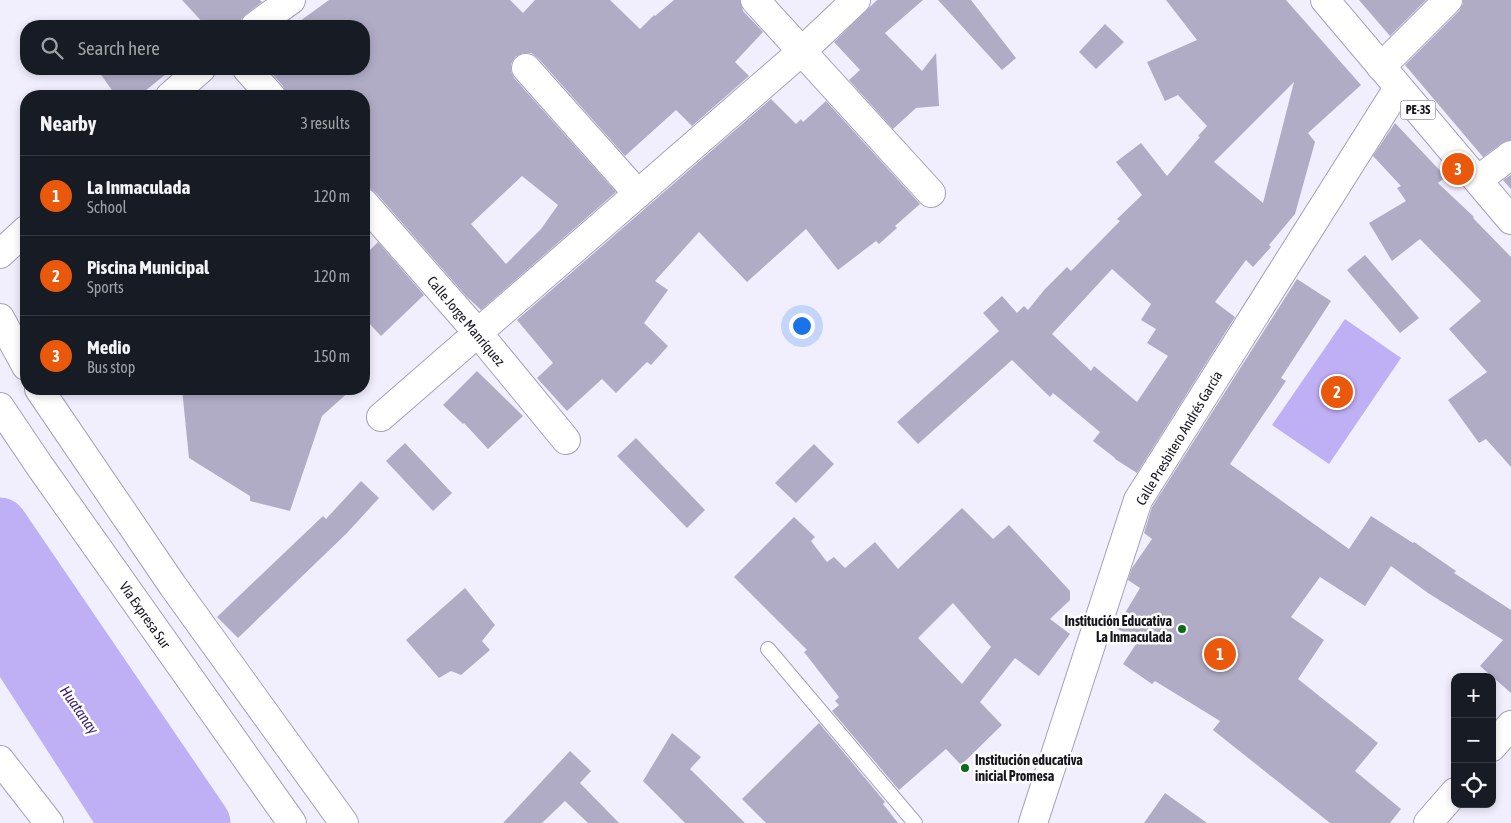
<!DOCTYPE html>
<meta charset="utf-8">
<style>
:root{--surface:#171b24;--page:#20242c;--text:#f1f3f6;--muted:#9ea1a6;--line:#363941;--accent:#ea580c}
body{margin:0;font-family:"Asap Condensed",sans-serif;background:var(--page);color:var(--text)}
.controls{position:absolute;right:15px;bottom:15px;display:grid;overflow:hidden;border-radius:10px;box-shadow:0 2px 8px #0003}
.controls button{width:45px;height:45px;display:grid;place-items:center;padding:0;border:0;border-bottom:1px solid var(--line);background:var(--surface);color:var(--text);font:25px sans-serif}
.you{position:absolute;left:801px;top:325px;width:18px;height:18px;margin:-12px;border:4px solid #fff;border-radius:50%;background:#1a73e8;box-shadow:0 0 0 8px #1a73e833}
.badge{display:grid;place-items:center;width:32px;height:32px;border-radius:50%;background:var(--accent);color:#fff;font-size:16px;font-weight:700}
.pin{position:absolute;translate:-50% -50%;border:2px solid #fff;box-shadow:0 1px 5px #0006}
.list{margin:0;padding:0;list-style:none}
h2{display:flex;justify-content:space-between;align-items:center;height:65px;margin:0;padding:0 20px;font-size:21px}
h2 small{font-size:16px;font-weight:400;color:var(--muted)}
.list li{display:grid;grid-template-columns:32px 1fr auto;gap:15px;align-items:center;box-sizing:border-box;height:80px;padding:0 20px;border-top:1px solid var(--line)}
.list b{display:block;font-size:19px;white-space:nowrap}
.list p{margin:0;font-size:16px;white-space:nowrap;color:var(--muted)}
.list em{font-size:16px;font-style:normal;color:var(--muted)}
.icon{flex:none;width:28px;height:28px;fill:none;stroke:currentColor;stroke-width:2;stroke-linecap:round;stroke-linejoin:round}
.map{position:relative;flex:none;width:1511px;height:823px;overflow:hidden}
.search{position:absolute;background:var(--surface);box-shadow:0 2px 8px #0003;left:20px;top:20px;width:350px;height:55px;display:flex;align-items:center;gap:12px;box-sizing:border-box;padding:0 18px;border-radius:20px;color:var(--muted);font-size:19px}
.panel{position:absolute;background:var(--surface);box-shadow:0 2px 8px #0003;left:20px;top:90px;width:350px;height:305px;border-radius:20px}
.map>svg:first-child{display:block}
.water{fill:#bfb0f5}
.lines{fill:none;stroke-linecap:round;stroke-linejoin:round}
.river{stroke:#bfb0f5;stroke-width:55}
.building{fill:#b1acc6;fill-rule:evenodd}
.lane-casing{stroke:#a5a0b9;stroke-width:16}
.street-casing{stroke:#a5a0b9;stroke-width:30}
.primary-casing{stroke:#a5a0b9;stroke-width:30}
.highway-casing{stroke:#a5a0b9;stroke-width:30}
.lane{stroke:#fff;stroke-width:14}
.street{stroke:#fff;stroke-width:28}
.primary{stroke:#fff;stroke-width:28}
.highway{stroke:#fff;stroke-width:28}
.poi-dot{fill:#0a6a16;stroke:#fff;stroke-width:2}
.labels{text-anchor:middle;stroke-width:5;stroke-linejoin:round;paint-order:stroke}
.shield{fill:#fff;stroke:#5d5b62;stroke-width:1}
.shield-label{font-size:12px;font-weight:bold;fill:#17151e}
.street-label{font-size:14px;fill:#17151e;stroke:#fff}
.poi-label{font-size:14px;font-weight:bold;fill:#17151e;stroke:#fff;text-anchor:end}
.water-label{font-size:15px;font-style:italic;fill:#3b216e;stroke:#fff}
</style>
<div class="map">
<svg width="1511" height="823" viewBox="0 0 1511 823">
<rect width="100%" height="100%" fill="#f1eefe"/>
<path class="water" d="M1345,319L1401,358L1329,464L1272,425Z
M0,525L203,823H94L0,677Z"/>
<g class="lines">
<path class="river" d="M0,525L203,823"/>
</g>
<path class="building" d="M182,0H260L262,2L246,14L241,19L240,26H206Z
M329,0H510L523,13L535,0H610L640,29L654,15L655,16L674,0H740L743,11L763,32L735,62L749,76L692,126L676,110L625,156L538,58L531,53H523L515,57L511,64V71L514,78L616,192L481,310L466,296L376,193L369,188H364V96H286L283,86L268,69H364V26H293ZM522,176L558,205L541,229L506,264L471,224Z
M877,0H923L885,33L922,71L936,53L939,106L916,108L893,129L849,80L860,70L834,42Z
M938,0H971L1016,58L1002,70Z
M1166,0H1286L1361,85L1308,133L1315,142L1295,214L1269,245L1271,247L1253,267L1246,260L1215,302L1235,317L1137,473L1115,459V458L1093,441L1100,432L1053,393L1050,397L1012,360L918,444L897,422L999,331L983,313L1002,296L1017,313L1024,306L1028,310L1045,289L1067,267L1071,271L1120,221L1117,219L1142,195L1116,162L1141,143L1167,176L1200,137L1198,136L1207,126L1178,95L1165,101L1147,62L1197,40ZM1294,82L1273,164L1263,203L1214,162ZM1112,269L1151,304L1141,320L1156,329L1147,343L1168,356L1137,402L1094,366L1091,371L1052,334Z
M1359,0H1426L1390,36Z
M1463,0H1511V140L1502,143L1483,157L1405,65L1459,11L1463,4Z
M1105,24L1124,42L1096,69L1079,52Z
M97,69H172L139,96H116Z
M771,99L796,124L801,119L803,122L826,101L920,204L895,226L897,228L879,244L876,241L838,270L806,229L747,282L699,232L655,281L668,290L644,323L668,346L651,365L647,362L616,393L602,379L567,411L537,378L553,363L517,320Z
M1395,123L1446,177L1438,183L1474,217L1473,218L1511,257V467L1486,439L1479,443L1448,400L1487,372L1449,329L1481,301L1420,239L1392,261L1369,223L1406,201L1397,188L1401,186L1373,156Z
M1511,175V189L1503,180Z
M378,242L424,295L381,336L364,318V256Z
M1365,255L1419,318L1400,333L1347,270Z
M1297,279L1331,301L1281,378L1286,381L1230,464L1349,549L1371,516L1413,543L1414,542L1456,571L1454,573L1511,610V693L1480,666L1503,640L1428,593L1391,566L1365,606L1320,577L1291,617L1324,640L1298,679L1378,743L1355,771L1401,809L1390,823H1330L1213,730L1220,721L1155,681L1152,684L1123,664L1138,641L1116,628L1140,588L1128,580L1132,568L1152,539L1144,533L1152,507Z
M477,371L523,416L488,449L464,423L463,424L443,405Z
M182,389H352L322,416L290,511L250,501V496L189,458Z
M636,438L705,510L687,528L617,456Z
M405,443L452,493L433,511L386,461Z
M814,444L834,464L796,503L775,483Z
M361,481L379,498L347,533L238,638L217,617L323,516L326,519Z
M962,508L993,539L1009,525L1070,591V600L1050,619L1070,634L1039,676L1015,658L980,702L1002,725L961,765L946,749L899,790L832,711L839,705L835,701L839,697L804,652L807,650L734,577L794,517L815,537L811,541L827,562L834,557L845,568L875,542L898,569ZM953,603L991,647L962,684L918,638Z
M465,588L495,625L482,641L490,650L461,675L451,671L439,678L406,640Z
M819,723L885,802L883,804L898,823H766L742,799Z
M672,733L701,757L690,769L745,823H685L643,781Z
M570,751L591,771L580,783L619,823H588L565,801L542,823H503Z
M1165,793L1207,823H1144Z"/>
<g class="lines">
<defs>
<path id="lane" d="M768,649L915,823"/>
<path id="street" d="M755,0L931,193
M255,26L291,0
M1381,67L1448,0
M526,68L638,194
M247,69L271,96
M170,96L201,69
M1478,180L1511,155
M364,203L478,333L566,440
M0,254L26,230
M381,417L801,52L856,0
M1492,747L1511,725
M0,760L49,823
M1033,823L1138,500L1398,88
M1428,823L1455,792"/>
<path id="primary" d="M0,318L26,366
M39,389L173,586L344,823
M0,407L39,465L292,823"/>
<path id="highway" d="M1325,0L1511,220"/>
</defs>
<use href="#lane" class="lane-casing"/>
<use href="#street" class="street-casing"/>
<use href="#primary" class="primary-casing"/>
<use href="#highway" class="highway-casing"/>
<use href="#lane" class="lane"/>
<use href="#street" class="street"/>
<use href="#primary" class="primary"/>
<use href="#highway" class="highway"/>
</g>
<g class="poi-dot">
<circle cx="1182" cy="629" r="5"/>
<circle cx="965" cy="768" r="5"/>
</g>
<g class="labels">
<rect class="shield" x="1400.5" y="100.5" width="35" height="19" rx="4"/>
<g class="shield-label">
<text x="1418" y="114">PE-3S</text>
</g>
<g class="street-label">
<text transform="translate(466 321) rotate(50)" y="5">Calle Jorge Manríquez</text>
<text transform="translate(1179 438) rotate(-59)" y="5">Calle Presbitero Andrés García</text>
<text transform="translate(145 615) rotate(55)" y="5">Vía Expresa Sur</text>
</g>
<g class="poi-label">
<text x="1172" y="626">Institución Educativa<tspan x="1172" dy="16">La Inmaculada</tspan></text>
<text x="975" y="765" text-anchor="start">Institución educativa<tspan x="975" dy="16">inicial Promesa</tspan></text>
</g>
<g class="water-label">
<text transform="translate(79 710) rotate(55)" y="5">Huatanay</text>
</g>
</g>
</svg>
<div class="controls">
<button>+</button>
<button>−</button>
<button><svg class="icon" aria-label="locate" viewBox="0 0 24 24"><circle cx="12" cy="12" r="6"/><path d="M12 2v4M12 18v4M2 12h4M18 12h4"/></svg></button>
</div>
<div class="you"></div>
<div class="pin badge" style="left:1220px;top:654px">1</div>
<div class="pin badge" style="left:1337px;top:392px">2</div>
<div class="pin badge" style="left:1458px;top:169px">3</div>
<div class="search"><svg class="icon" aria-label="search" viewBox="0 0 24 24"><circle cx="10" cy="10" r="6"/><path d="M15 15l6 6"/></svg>Search here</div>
<section class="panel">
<h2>Nearby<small>3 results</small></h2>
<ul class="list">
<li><span class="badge">1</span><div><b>La Inmaculada</b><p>School</p></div><em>120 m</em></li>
<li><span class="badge">2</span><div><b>Piscina Municipal</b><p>Sports</p></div><em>120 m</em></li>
<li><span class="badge">3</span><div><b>Medio</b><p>Bus stop</p></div><em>150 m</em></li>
</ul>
</section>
</div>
